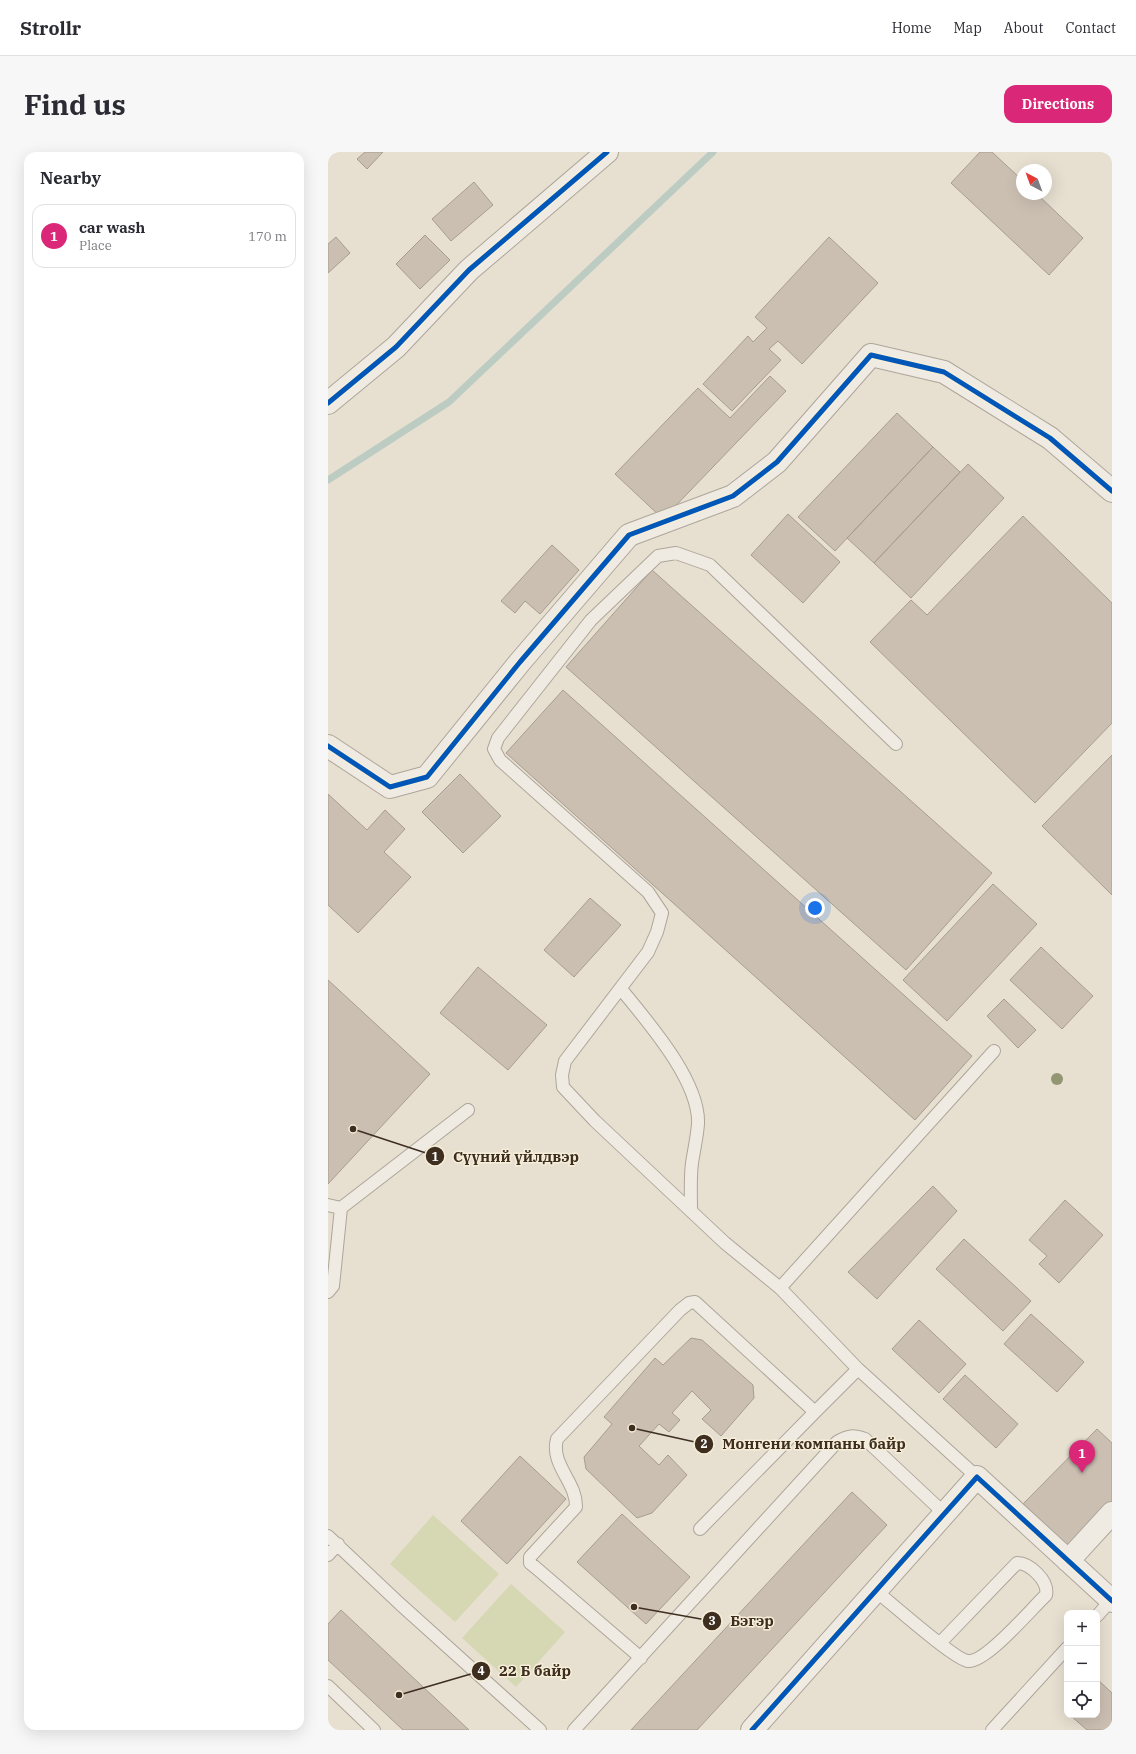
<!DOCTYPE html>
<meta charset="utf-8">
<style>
:root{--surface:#fff;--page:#f7f7f7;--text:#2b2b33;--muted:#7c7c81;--line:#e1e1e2;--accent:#db2777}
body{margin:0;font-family:"IBM Plex Serif",serif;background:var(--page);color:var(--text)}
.controls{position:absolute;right:12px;bottom:12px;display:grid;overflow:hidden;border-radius:8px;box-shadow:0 4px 16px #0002}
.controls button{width:36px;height:36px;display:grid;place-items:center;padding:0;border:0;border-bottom:1px solid var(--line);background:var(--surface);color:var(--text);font:20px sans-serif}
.compass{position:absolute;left:688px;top:12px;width:36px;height:36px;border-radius:50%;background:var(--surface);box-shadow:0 4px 16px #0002;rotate:319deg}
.you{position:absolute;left:487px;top:756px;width:14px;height:14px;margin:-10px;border:3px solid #fff;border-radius:50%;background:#1a73e8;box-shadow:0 0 0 6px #1a73e833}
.badge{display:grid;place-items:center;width:26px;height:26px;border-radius:50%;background:var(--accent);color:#fff;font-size:13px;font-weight:700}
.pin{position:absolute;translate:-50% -33px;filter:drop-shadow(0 1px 2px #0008)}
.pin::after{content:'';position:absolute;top:21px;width:14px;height:12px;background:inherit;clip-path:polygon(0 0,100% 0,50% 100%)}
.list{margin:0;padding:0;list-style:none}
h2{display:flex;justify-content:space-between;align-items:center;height:52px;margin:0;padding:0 16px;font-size:17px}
h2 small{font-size:13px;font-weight:400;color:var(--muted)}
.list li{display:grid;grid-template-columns:26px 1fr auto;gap:12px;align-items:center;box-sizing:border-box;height:64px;margin:0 8px 8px;padding:0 8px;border:1px solid var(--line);border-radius:12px}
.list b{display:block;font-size:15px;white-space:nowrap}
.list p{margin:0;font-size:13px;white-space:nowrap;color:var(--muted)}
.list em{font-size:13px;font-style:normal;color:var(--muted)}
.icon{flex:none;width:22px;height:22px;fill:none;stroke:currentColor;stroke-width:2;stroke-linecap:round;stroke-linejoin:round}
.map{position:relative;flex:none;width:784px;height:1578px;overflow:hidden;border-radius:12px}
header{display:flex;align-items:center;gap:24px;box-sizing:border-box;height:56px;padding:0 20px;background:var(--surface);border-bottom:1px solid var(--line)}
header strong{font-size:19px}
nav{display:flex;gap:22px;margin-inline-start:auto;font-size:14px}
.intro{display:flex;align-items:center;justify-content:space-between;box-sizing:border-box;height:96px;padding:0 24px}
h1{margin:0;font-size:28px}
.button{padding:10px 18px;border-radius:12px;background:var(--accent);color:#fff;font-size:14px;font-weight:700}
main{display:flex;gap:24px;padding:0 24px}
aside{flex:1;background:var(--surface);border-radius:12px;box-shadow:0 4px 16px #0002}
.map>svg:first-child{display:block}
.green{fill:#d6d7b3}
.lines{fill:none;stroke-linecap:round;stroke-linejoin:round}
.stream{stroke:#bcccc2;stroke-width:7}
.building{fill:#cbbfb2;stroke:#a89c90}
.lane-casing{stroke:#ada599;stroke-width:14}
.street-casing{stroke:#ada599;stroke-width:24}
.lane{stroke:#efebe3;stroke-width:12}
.street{stroke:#efebe3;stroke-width:22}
.cycleway-casing{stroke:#f7eed8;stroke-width:8}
.cycleway{stroke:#0057b8;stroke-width:5}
.tree{fill:#929673}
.leader{fill:none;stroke:#3d2e20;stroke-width:1.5}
.callout-dot{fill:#3d2e20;stroke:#f7eed8;stroke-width:1.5}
.mark-label{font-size:12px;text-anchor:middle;font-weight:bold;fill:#fff}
.callout-label{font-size:15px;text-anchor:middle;font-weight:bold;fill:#3d2e20;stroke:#f7eed8;stroke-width:3;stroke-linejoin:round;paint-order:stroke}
</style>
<header>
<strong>Strollr</strong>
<nav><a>Home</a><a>Map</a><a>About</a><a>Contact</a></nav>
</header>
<div class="intro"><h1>Find us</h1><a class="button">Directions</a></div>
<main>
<aside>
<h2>Nearby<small></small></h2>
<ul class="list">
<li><span class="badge">1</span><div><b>car wash</b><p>Place</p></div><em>170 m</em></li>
</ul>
</aside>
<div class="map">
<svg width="784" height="1578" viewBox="0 0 784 1578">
<rect width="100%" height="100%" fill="#e7e0d1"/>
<path class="green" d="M105,1363L171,1422L127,1470L62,1412Z
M183,1432L237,1480L188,1535L134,1486Z"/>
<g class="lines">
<path class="stream" d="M0,328L121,250L385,0"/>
</g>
<path class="building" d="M37,0H55L39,17L29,7Z
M652,0H664L694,28V42H709L755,86L721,123L623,31Z
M146,30L165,53L123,89L104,67Z
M97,83L122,108L92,137L68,112Z
M8,85L22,101L0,121V92Z
M501,85L550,131L474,212L450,189L441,197L453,208L404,259L375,232L420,184L425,190L439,176L427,165Z
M442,224L458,239L335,367L287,322L370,236L402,266Z
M569,261L605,295L507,399L470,365Z
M605,295L632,320L546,411L519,386Z
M640,312L676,346L583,446L546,411Z
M460,362L512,410L475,451L423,403Z
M695,364L784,451V571L707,651L542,490L583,448L599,463Z
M224,393L251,418L212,462L197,449L187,461L173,449Z
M324,418L664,721L578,818L238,515Z
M235,538L644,904L587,968L178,601Z
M784,603V743L714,674Z
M132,622L173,664L135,701L94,660Z
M0,642L39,678L57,658L77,677L56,700L83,725L30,781L0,753Z
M665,732L709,772L619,869L575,828Z
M262,746L293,773L246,825L216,798Z
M713,795L765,844L734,877L682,828Z
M150,815L219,873L180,918L112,861Z
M0,828L102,922L0,1032Z
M676,847L708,878L690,896L659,864Z
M605,1034L629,1059L549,1147L520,1120Z
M737,1048L775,1083L731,1131L711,1112L719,1104L701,1088Z
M636,1087L703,1149L675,1179L608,1117Z
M703,1162L756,1210L729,1240L676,1192Z
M591,1168L638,1212L611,1241L564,1197Z
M363,1186L374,1188L425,1233L426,1246L393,1284L374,1267L383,1258L364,1239L344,1261L352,1268L341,1280L331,1272L311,1294L331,1313L340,1303L359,1323L324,1361L309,1366L258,1317L256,1305L284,1272L276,1265L327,1206L335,1213Z
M637,1223L690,1272L668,1296L615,1247Z
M769,1277L784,1291V1352L742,1397L694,1353Z
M192,1304L238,1347L179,1412L133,1369Z
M524,1340L559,1373L369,1578H303Z
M294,1362L362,1425L318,1472L249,1410Z
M13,1458L141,1578H75L0,1508V1472Z
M769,1527L784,1541V1578H759L742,1563H769Z"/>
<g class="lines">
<defs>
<path id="lane" d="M568,592L382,413L348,401L330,404L263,468L170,586L166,597L172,608L320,740L334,761L329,780L320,800L237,909L234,923L235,935L267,969L397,1091L452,1136L530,1217L649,1325
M293,837C319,869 372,929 370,972C369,985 366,998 364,1011C362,1027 363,1043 363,1059
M0,1053L13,1056L140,958
M452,1136L666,899
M0,1140L5,1134L13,1056
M487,1260L530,1217
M0,1384L72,1452L212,1578
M0,1403L10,1392
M548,1439C562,1450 627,1508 640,1509C658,1511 704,1456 718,1443C721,1429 702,1411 689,1411L612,1491
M769,1464L783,1448
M313,1506L207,1415L202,1411V1405L248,1355C249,1330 222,1313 229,1287L352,1158L361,1151L367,1150L487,1260L372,1377
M0,1534L46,1578
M246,1578L509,1290C520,1283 526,1283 537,1287L617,1362
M664,1578L739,1496"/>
<path id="street" d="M0,251L68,195L141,118L279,0
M0,594L62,635L99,625L192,510L301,383L405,344L449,310L543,203L616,220L722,286L784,339
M740,1409L784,1361
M424,1578L649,1325L784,1449"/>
</defs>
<use href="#lane" class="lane-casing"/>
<use href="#street" class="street-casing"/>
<use href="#lane" class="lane"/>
<use href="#street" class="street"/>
<defs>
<path id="cycleway" d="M0,251L68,195L141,118L279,0
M0,594L62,635L99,625L192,510L301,383L405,344L449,310L543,203L616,220L722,286L784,339
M424,1578L649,1325L784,1449"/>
</defs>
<use href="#cycleway" class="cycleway-casing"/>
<use href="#cycleway" class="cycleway"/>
</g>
<circle class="tree" cx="729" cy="927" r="6"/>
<path class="leader" d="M25 977L107 1004M304 1276L376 1292M306 1455L384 1469M71 1543L153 1519"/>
<g class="callout-dot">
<circle cx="25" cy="977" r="4"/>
<circle cx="304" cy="1276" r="4"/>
<circle cx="306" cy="1455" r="4"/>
<circle cx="71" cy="1543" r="4"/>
<circle cx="107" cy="1004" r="10"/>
<circle cx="376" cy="1292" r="10"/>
<circle cx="384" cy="1469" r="10"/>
<circle cx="153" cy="1519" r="10"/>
</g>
<g class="mark-label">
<text x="107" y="1009">1</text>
<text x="376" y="1296">2</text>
<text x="384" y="1473">3</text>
<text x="153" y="1523">4</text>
</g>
<g class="callout-label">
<text x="188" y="1010">Сүүний үйлдвэр</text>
<text x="486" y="1297">Монгени компаны байр</text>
<text x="424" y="1474">Бэгэр</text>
<text x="207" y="1524">22 Б байр</text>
</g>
</svg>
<div class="controls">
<button>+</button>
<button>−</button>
<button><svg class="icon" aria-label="locate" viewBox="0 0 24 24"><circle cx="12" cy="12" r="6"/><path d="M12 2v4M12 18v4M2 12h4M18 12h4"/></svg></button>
</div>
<svg class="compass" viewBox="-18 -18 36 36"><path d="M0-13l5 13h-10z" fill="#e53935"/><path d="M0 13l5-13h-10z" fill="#7c7c81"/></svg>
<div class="you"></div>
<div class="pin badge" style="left:754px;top:1321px">1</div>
</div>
</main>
